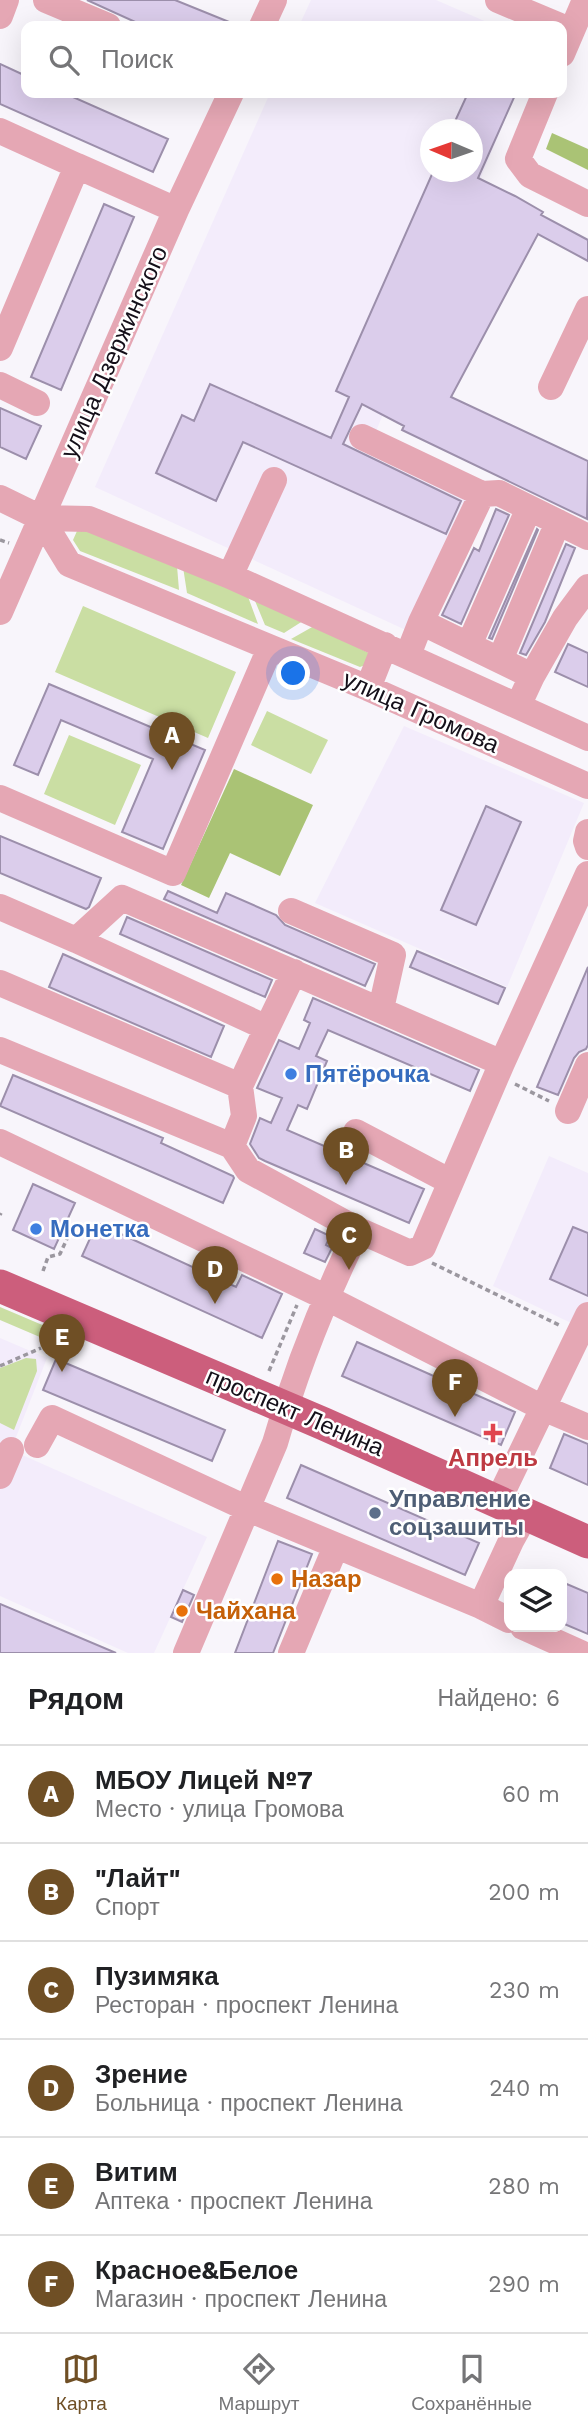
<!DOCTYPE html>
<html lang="ru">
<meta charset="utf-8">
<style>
:root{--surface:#fff;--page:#f6f6f6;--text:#202124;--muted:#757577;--line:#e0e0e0;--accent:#6f4f25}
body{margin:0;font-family:"Work Sans",sans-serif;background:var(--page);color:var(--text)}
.controls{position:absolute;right:21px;bottom:21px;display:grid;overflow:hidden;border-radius:14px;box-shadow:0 7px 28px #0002}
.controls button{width:63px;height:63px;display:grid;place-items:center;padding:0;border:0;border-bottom:2px solid var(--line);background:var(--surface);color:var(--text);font:35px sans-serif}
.compass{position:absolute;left:420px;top:119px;width:63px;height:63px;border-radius:50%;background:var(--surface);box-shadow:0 7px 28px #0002;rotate:272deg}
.you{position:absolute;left:294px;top:674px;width:24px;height:24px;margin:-18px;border:5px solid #fff;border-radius:50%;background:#1a73e8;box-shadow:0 0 0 10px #1a73e833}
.badge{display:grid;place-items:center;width:46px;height:46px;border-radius:50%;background:var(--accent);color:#fff;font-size:23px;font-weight:700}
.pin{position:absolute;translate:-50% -58px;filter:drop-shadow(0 2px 4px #0008)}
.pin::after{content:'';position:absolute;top:37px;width:24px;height:21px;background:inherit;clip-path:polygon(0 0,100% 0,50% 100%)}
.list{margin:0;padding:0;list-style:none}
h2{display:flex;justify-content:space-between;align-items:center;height:91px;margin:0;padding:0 28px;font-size:30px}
h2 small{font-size:23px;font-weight:400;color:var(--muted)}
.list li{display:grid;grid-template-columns:46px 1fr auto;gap:21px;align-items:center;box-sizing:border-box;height:98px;padding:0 28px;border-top:2px solid var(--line)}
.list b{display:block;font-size:26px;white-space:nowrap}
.list p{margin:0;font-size:23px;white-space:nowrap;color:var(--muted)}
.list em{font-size:23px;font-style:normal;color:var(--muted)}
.icon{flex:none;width:38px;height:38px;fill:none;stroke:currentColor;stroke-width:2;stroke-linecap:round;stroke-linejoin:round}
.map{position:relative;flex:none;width:588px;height:1653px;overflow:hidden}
.search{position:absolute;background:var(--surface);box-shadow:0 7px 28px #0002;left:21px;right:21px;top:21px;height:77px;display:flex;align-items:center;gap:18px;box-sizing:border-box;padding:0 24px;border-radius:14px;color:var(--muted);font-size:26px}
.sheet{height:679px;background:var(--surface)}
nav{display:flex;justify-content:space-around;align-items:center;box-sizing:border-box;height:98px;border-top:2px solid var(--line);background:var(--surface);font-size:19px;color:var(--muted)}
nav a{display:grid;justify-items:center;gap:4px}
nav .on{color:var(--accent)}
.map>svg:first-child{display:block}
.built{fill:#f3ecfb;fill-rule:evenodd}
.green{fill:#cadea3}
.forest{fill:#aac375}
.building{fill:#dbcdeb;stroke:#9c8fab;stroke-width:2}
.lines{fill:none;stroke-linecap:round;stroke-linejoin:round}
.path{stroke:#9b979f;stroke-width:3.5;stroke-dasharray:5 3.5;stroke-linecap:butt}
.minor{stroke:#e5a7b4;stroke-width:26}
.major{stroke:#cc5e7c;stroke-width:33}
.shop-dot{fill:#3f7fe0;stroke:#fff;stroke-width:2.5}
.health-dot{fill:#e0444e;stroke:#fff;stroke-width:2.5}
.service-dot{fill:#5c6f8a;stroke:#fff;stroke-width:2.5}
.food-dot{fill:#e8710a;stroke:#fff;stroke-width:2.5}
.labels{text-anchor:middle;stroke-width:5;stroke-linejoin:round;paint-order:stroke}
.street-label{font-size:24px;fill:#140f19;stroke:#fff}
.shop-label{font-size:24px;font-weight:bold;fill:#366cbe;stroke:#fff;text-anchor:start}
.health-label{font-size:24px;font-weight:bold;fill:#be3a42;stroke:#fff}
.service-label{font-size:24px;font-weight:bold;fill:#4e5e75;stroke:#fff;text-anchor:start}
.food-label{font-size:24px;font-weight:bold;fill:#c56008;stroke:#fff;text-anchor:start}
</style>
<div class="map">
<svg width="588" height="1653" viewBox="0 0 588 1653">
<rect width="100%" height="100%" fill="#f8f5fb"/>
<path class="built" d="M311,0H436L496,26H299Z
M270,93H516L374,436L489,492L421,637L95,487ZM430,130H472V172H430Z
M404,726L584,803L507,987L315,903Z
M549,1156L588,1173V1331L493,1286Z
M0,1338L47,1358L11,1450L207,1537L154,1653H128L0,1596Z"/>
<path class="green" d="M87,529L177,566L179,590L80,551L73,540L77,531Z
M183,567L247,594L258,624L187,593Z
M253,596L306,619L284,633L265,625Z
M83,606L236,672L208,738L55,672Z
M314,626L369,653L365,665L360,667L291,639Z
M267,711L328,740L311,774L251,745Z
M69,735L141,765L115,825L44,794Z
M0,1307L80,1341L75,1352L0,1320Z
M26,1358L36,1359L37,1371L14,1430L0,1423V1368Z"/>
<path class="forest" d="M552,133L588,149V170L546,149Z
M234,769L313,805L280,876L230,853L209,898L181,885Z"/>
<path class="building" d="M87,0H175L239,26H144Z
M0,64L26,76V93H64L168,139L153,172L0,104Z
M468,93H516L478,178L515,196L543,212L541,215L588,240V261L538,234L451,397L588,461L587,519L402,430L404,426L362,404L343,444L461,501L446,534L243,442L216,501L156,473L182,415L194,421L210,384L331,438L349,397L336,391L433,172H472V130H451Z
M104,204L134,217L61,390L31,377Z
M0,408L41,426L26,459L0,447Z
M496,509L509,515L461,624L442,615L474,548L479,551Z
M537,529L538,530L492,639L489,638Z
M566,544L575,548L545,622L526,655L520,653Z
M568,644L588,653V687L555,672Z
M49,684L205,750L163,849L122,832L153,759L61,720L38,775L14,765Z
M486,806L521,822L476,925L441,910Z
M0,836L101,878L89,907L86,909L0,873Z
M168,891L217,913L226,893L276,915L285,925L375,964L365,986L164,899Z
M127,917L272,980L265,997L120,934Z
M417,951L505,988L498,1004L410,967Z
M63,954L224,1026L211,1057L49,987Z
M588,967V1045L586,1049L579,1052L574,1058L558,1095L537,1087Z
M313,998L479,1070L470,1091L328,1030L316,1056L327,1061L307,1109L298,1105L287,1130L424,1189L409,1223L265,1161L259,1158L250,1144L260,1118L271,1123L282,1098L257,1088L279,1040L299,1049L310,1023L304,1020Z
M13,1075L163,1138L161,1143L233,1176L234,1178L223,1203L0,1106Z
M33,1184L75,1203L54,1249L13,1230Z
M97,1223L236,1287L242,1275L282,1294L262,1338L82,1256Z
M573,1227L588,1233V1296L550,1279Z
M315,1229L330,1236L326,1245L332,1248L325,1262L304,1253Z
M357,1342L515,1412L501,1445L342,1376Z
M56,1359L225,1430L212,1461L43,1390Z
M564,1434L588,1444V1485L550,1468Z
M301,1465L479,1543L465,1575L287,1498Z
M278,1541L312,1554L273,1653H235Z
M562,1582L588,1593V1634L562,1623Z
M183,1590L194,1595L182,1622L171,1617Z
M0,1604L116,1653H0Z"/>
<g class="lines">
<path class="path" d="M0,540L9,543
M515,1084L549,1101
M0,1215L1,1213
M432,1263L561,1326
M43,1271L48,1257L60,1254L72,1228
M0,1366L41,1348
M269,1371L297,1305"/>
<path class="minor" d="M46,0L108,26
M498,0L560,26
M0,16L6,0
M262,26L274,0
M562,54L585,0
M545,93L518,159L530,175L588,204
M0,131L77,166L0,348
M77,166L176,210
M0,385L37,403
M551,387L588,309
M362,437L482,494L421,622L408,655
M482,494L499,493L588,537
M0,498L41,518L89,519L230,576L588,738
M41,518L69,564L368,688L588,786
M230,576L274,480
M0,612L176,210L231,93
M421,622L532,676L518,706
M469,645L529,508
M500,660L558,522
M532,676L565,618L588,587
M368,688L385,645
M0,798L173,873L270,648
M588,832L586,841L588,847
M0,907L76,940L122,898L502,1063
M291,911L393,955L381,1009
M76,940L267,1028L294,972
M0,983L240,1086L267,1028
M0,1050L232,1146L248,1170L358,1230
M568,1111L588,1065
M356,1132L451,1182
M0,1142L325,1297L543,1408L588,1427
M232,1146L244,1116L240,1086
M37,1445L52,1418L246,1508L481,1606L509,1620
M0,1476L11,1450
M498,1501L588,1315
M481,1606L511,1541L526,1514
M523,1627L581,1653
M186,1653L275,1443C296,1369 324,1299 358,1230L410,1253L423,1247L502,1063L588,874
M291,1653L336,1546"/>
<path class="major" d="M0,1286L324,1424L588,1542"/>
</g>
<g class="shop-dot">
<circle cx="291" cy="1074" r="7"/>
<circle cx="36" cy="1229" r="7"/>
</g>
<path class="health-dot" d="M489.5 1422.5h7v7h7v7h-7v7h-7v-7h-7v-7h7z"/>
<circle class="service-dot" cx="375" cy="1513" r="7"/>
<g class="food-dot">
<circle cx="277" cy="1579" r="7"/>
<circle cx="182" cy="1611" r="7"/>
</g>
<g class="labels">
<g class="street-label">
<text transform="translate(114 352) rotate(-66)" y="8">улица Дзержинского</text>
<text transform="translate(421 712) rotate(24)" y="8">улица Громова</text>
<text transform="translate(295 1412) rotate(23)" y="8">проспект Ленина</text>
</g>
<g class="shop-label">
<text x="305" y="1082">Пятёрочка</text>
<text x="50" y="1237">Монетка</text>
</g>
<g class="health-label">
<text x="493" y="1466">Апрель</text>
</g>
<g class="service-label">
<text x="389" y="1507">Управление<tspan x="389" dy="28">соцзашиты</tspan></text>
</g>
<g class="food-label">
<text x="291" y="1587">Назар</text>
<text x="196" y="1619">Чайхана</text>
</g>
</g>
</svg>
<div class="controls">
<button><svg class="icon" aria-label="layers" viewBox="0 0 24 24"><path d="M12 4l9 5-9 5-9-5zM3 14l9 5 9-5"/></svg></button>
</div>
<svg class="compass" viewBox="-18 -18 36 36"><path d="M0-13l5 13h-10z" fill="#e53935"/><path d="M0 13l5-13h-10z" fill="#757577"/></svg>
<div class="you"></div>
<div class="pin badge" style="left:172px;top:770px">A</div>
<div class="pin badge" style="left:346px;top:1185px">B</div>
<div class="pin badge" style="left:349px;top:1270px">C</div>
<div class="pin badge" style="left:215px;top:1304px">D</div>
<div class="pin badge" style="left:62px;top:1372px">E</div>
<div class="pin badge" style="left:455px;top:1417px">F</div>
<div class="search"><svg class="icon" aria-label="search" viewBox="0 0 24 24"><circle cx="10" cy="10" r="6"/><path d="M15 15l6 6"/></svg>Поиск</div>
</div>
<section class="sheet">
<h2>Рядом<small>Найдено: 6</small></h2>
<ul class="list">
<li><span class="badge">A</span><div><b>МБОУ Лицей №7</b><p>Место · улица Громова</p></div><em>60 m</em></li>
<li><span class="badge">B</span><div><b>&quot;Лайт&quot;</b><p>Спорт</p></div><em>200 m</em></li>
<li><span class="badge">C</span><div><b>Пузимяка</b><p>Ресторан · проспект Ленина</p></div><em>230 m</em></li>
<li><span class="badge">D</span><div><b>Зрение</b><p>Больница · проспект Ленина</p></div><em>240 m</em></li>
<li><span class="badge">E</span><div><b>Витим</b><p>Аптека · проспект Ленина</p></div><em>280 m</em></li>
<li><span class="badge">F</span><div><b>Красное&amp;Белое</b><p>Магазин · проспект Ленина</p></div><em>290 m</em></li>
</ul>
</section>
<nav>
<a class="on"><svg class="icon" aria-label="map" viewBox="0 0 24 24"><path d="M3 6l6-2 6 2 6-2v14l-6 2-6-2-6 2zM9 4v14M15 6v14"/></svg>Карта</a>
<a><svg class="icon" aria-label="directions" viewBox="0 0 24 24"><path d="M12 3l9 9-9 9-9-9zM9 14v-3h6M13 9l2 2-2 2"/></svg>Маршрут</a>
<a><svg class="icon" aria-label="saved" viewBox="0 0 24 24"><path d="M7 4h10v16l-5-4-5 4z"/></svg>Сохранённые</a>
</nav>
